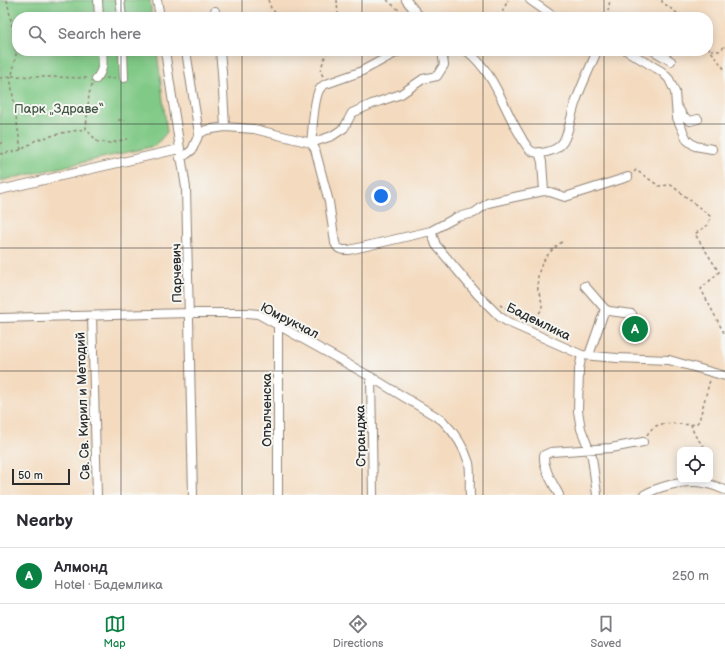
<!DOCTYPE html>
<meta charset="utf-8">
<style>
:root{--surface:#fff;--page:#f2f2f3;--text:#2b2b33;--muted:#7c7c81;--line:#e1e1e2;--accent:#0b8043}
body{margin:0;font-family:"Balsamiq Sans",sans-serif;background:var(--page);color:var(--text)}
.controls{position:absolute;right:12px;bottom:12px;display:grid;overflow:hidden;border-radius:8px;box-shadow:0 2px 10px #0003}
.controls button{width:36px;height:36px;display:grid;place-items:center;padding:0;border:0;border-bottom:1px solid var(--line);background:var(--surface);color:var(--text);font:20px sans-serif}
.scale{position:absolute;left:12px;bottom:10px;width:58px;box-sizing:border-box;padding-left:4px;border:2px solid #2b2b2b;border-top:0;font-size:11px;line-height:14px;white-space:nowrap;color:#2b2b2b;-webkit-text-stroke:3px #f6f6f2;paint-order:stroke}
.you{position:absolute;left:381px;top:196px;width:14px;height:14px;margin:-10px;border:3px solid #fff;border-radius:50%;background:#1a73e8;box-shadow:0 0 0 6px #1a73e833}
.badge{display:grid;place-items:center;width:26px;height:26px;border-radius:50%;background:var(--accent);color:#fff;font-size:13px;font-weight:700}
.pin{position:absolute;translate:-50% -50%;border:2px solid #fff;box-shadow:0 1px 4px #0006}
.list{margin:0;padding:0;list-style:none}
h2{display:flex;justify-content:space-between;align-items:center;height:52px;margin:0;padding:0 16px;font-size:17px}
h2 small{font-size:13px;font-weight:400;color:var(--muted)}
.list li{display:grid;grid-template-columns:26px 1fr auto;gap:12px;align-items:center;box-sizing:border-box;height:56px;padding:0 16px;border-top:1px solid var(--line)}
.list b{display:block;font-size:15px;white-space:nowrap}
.list p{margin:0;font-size:13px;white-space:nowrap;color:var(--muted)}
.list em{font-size:13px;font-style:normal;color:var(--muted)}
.icon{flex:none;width:22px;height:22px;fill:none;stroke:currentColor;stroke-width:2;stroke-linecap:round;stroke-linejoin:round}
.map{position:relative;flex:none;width:725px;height:495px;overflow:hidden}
.search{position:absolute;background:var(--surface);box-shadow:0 2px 10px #0003;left:12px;right:12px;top:12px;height:44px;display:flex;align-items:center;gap:10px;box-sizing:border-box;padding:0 14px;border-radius:16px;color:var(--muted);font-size:15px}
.sheet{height:108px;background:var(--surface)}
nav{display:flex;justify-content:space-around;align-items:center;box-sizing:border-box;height:56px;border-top:1px solid var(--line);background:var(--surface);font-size:11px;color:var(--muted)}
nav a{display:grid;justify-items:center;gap:2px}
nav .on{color:var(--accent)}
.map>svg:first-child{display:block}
.green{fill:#80c986;stroke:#567a58}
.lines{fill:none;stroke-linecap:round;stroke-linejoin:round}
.minor-casing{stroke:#908376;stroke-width:10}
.path{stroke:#908376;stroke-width:1.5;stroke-dasharray:3 3;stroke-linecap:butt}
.minor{stroke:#fff;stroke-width:8}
.grid{fill:none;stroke:#2b2b2b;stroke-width:1;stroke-opacity:0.55}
.labels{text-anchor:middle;stroke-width:4;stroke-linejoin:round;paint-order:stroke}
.park-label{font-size:13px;fill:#445a46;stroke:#f6f6f2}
.street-label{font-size:13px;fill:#2b2b2b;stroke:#f6f6f2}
</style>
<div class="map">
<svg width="725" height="495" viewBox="0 0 725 495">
<rect width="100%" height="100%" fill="#f6f6f2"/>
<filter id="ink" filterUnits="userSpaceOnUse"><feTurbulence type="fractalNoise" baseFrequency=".025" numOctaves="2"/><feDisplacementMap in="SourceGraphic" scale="8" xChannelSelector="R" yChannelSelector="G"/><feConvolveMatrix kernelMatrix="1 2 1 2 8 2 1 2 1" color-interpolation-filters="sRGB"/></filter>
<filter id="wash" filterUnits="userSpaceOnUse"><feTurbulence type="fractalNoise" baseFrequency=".012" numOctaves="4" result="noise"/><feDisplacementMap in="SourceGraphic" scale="16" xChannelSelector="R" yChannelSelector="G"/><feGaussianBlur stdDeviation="0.9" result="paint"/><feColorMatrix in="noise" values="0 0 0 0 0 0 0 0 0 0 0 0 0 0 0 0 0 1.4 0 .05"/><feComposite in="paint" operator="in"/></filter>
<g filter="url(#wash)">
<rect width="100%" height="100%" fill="#f4dbc0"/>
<path class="green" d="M0,0H150L152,17H17V51H157L167,132L155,146L0,181Z"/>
</g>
<g filter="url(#ink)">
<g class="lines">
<defs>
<path id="minor" d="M98,0L99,17
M120,0L122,17
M157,0L160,17
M406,0L420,17
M530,0L554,17
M215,11V17
M123,51L124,78
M165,51L186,188L193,495
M186,51L199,134
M220,51L222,72L225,127
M467,51C494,72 503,107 520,135C522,139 525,144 528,148C536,158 557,151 563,142C570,130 571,114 576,101C582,84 590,68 597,51
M627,51L661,71L669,79L675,92L677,118L687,140L695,146L712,149
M654,51L671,61
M96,79C104,70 103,62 102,51
M677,106L683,116L690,121L698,119
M311,143L315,149L329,202L335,243C338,250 341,250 349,250L431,231L457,217L474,213L488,203L519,196L544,191L550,192L565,197L628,177
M311,143C313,129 313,103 319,90C321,87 323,85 326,84L360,72L399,51
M539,152L542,162L544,191
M180,158L187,154L192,150L199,134L206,130L225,127L254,129L311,143L332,136L344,128L352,113L372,104L401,94L423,79L437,76L444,65L442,51
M0,190L179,149
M431,231L436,245L478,295L500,317L508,322L582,355L617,358L669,360L725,376
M585,286L605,309
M92,316L97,495
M0,318L189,313H247L258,314L371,377L442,420C454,432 464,446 469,463C471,473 469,485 470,495
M278,325V495
M582,355L579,369L578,411L581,429L592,457L597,495
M589,355L605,309L609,311L632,314
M371,377L373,495
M559,495C553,483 543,469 544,455L551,452L611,448L643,442
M644,495C657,487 681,481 695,482C706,482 716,486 725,490"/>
</defs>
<use href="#minor" class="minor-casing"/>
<path class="path" d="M7,0L13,31L16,55L12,75L10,76L21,150
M268,0L271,8L279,17
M337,0L338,17
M387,0L407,17
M662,0V2L682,17
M500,17L508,0
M607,17L610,0
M708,47L725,70
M711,50L719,51L725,46
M323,76L320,71L327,51
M0,78L10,76L88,78
M106,78H116
M92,85L89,94L86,129L98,142L110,143L127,139
M118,120H125
M0,144L2,142
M0,154L21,150L36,140L62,133L86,129
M634,172L636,170L659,186L671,185L710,216L709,224L695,234L719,272L701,289L725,335
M500,305C509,310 541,327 542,305C542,300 539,294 538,290C535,269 546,253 562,242
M691,424C693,434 697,439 704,446
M647,435C658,416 679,427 696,424L699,421L710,380"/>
<use href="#minor" class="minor"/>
</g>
</g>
<path class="grid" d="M121,0V17M242,0V17M362,0V17M483,0V17M604,0V17M121,51V495M242,51V495M362,51V495M483,51V495M604,51V495M0,124H725M0,248H725M0,371H725"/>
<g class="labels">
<g class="park-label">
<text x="59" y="113">Парк „Здраве“</text>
</g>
<g class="street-label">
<text transform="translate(176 273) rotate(-91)" y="5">Парчевич</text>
<text transform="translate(290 320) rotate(27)" y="5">Юмрукчал</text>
<text transform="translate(539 321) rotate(26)" y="5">Бадемлика</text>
<text transform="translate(82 406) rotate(-92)" y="5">Св. Св. Кирил и Методий</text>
<text transform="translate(266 410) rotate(-90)" y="5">Опълченска</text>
<text transform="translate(360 436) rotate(-91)" y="5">Странджа</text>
</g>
</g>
</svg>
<div class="controls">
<button><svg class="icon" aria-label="locate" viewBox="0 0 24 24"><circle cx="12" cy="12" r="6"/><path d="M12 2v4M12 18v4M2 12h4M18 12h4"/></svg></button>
</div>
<div class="scale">50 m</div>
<div class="you"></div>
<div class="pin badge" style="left:635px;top:329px">A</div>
<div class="search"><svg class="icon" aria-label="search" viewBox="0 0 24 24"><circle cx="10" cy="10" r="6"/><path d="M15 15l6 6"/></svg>Search here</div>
</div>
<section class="sheet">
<h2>Nearby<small></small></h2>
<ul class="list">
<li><span class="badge">A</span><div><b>Алмонд</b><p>Hotel · Бадемлика</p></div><em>250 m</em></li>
</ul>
</section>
<nav>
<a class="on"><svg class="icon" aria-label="map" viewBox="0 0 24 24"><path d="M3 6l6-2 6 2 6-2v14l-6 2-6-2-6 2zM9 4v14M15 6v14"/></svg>Map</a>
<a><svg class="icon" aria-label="directions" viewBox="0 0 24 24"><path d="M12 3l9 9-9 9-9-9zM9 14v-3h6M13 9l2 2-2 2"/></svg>Directions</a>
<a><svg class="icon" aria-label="saved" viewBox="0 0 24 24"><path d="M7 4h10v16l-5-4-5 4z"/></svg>Saved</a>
</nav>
